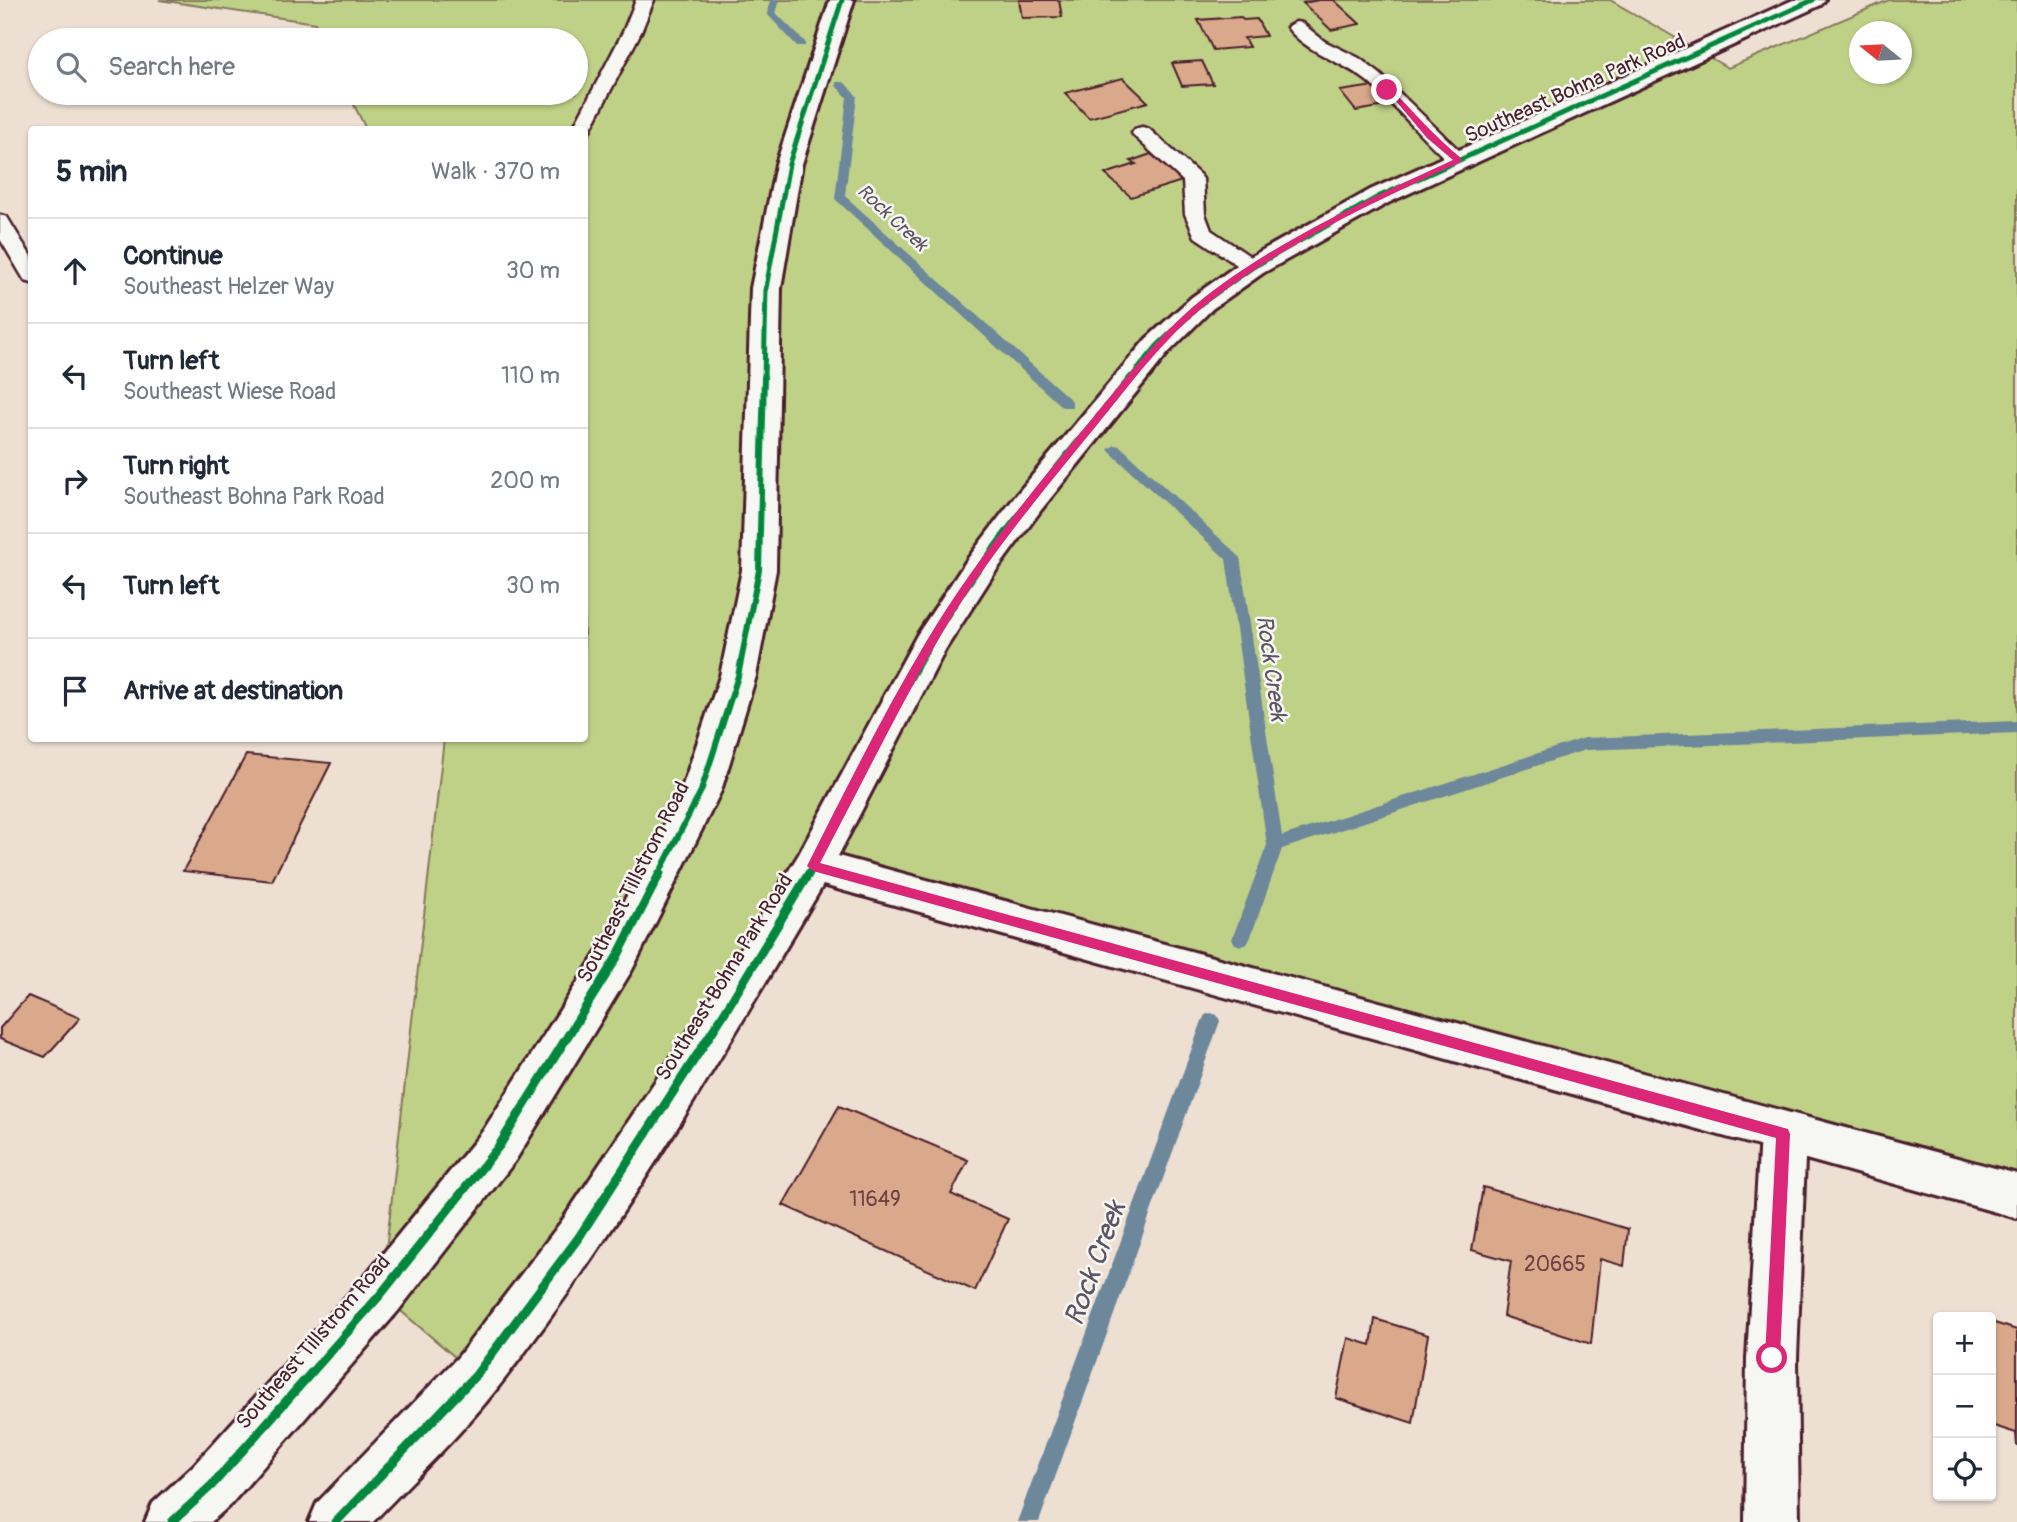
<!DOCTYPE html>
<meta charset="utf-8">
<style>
:root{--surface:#fff;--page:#f6f6f7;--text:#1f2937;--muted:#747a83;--line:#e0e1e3}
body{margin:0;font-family:Pangolin,sans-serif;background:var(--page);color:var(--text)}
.controls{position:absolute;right:21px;bottom:21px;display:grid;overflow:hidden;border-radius:7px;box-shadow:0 2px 5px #0004}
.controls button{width:63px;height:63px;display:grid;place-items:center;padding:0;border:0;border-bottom:2px solid var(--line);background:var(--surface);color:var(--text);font:35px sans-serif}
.compass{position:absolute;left:1849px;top:21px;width:63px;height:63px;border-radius:50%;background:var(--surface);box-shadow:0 2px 5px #0004;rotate:288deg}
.stop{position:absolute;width:21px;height:21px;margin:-16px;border:5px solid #db2777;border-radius:50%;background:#fff}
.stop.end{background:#db2777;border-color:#fff;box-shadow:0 2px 7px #0008}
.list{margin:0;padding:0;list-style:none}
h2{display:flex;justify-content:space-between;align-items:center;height:91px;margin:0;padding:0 28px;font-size:30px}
h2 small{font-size:23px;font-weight:400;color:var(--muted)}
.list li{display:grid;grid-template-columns:46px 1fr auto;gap:21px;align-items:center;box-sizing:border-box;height:105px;padding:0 28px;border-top:2px solid var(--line)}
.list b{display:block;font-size:26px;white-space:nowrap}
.list p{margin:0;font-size:23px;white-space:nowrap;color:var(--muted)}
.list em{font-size:23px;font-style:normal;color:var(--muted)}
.icon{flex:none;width:38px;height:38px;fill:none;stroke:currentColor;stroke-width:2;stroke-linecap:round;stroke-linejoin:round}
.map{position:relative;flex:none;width:2017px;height:1522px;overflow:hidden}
.search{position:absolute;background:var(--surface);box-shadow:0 2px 5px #0004;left:28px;top:28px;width:560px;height:77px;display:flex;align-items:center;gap:18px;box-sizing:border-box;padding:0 24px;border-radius:38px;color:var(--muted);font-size:26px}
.panel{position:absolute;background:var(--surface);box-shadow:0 2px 5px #0004;left:28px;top:126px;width:560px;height:616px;border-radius:7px}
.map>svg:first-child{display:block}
.green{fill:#bfd187;stroke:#847859;stroke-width:2;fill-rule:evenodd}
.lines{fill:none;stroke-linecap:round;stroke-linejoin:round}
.stream{fill:#6d879b;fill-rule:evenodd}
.building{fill:#daa98c;stroke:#4a1f2b;stroke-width:2}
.service-casing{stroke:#4a1f2b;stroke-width:5}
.minor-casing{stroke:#4a1f2b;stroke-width:6}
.tertiary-casing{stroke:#4a1f2b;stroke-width:6}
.secondary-casing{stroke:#4a1f2b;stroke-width:6}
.service{fill:#f6f6f2;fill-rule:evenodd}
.minor{fill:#f6f6f2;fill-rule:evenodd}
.tertiary{fill:#f6f6f2;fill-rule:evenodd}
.secondary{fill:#f6f6f2;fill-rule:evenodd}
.cycleway-far2-casing{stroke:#f6f6f2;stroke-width:9}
.cycleway-far1-casing{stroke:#f6f6f2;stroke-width:10}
.cycleway-casing{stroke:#f6f6f2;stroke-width:13}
.cycleway-far2{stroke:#00873e;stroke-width:5}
.cycleway-far1{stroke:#00873e;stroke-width:6}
.cycleway{stroke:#00873e;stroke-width:9}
.route{fill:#db2777}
.labels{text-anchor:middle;stroke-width:5;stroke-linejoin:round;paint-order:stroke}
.far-water-label{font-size:19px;font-style:italic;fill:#5c5363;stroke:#f6f6f2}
.street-label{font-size:21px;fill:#4a1f2b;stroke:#f6f6f2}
.near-number-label{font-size:21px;fill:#6e4243}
.water-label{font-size:23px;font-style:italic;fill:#5c5363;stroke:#f6f6f2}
.near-water-label{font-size:28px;font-style:italic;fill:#5c5363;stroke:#f6f6f2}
</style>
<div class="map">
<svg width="2017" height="1522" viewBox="0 0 2017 1522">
<rect width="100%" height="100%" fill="#eedfd3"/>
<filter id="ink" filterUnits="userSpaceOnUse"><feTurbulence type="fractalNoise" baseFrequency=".0143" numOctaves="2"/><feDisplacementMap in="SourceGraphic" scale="14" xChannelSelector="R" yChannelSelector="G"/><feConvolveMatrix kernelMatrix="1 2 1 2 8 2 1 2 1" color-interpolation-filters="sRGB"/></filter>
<g filter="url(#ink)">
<path class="green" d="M159,0H1610L1728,68L1889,0H2017V1191L813,866L476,1375L381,1294L444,739L584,738V130L366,129L348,93H576V40H324L315,23ZM1860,32H1902V74H1860Z"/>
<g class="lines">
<path class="stream" d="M770,0H780L776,13L805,42V46H797L768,15Z
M836,82H844L857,96L845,196L1072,401V407H1062L835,199L847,97L836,86Z
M1115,445L1120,446L1240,557L1282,836L1585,738L2017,721V733L1585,750L1282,849L1250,939L1247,944L1241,946L1235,944L1232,939L1267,845L1226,559L1110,452L1108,449Z
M1211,1013L1217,1015L1220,1021L1039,1522H1017L1202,1021L1205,1015Z"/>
</g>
<path class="building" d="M1019,0H1059L1062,17L1022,18Z
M1319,0H1334L1360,24L1331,30L1303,3Z
M1241,17L1243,20L1257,19L1266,36L1244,38L1249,47L1213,50L1198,20Z
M1202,61L1213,84L1182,86L1172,63Z
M1123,78L1148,102L1089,118L1065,93Z
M1374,86L1391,105L1356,111L1340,91Z
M1151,154L1182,181L1131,197L1105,174L1136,164L1131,161Z
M246,755L331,763L272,881L183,871Z
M28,996L80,1018L45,1057L0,1039V1028Z
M839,1106L968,1160L951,1194L1008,1219L975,1291L783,1205Z
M1483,1187L1628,1229L1624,1266L1600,1259L1591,1344L1503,1316L1511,1261L1472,1250Z
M1375,1319L1428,1335L1413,1423L1336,1398L1348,1338L1371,1345Z
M1991,1322L2017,1330V1446L2016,1433L1991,1425Z"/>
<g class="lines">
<defs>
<path id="service" d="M636,0H654L641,32L588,134L584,135V130H572L623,32Z
M1296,22L1302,23L1324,41L1359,58L1380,74L1465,156L1468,160L1465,164H1451C1422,138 1397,107 1367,81C1342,61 1306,53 1287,27Z
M1142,127L1149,129L1200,175L1203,179L1205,214L1211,230L1260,263L1264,267L1260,271H1246L1195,237L1185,214L1183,181L1135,137L1132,133L1135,129Z
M0,215L7,217L32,258V283L25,281L0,239Z"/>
<path id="minor" d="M1783,1113L1799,1119L1806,1134L1797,1358L1799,1522H1745L1747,1358L1760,1134L1767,1119Z"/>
<path id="tertiary" d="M1793,0H1825L1821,5L1390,202L1263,273L1212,309L1168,353L1041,510L993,575L945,650L838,856L2017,1174V1218L823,885C721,1058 619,1233 495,1391C460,1436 412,1480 373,1522H309L317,1503L458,1357L562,1221L708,1002L799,854L917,635L969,557L1017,494L1146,339L1192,297L1243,261L1370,190Z"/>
<path id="secondary" d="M830,0H854L802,164L781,288L776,570L756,676L721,791L632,970L515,1161L398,1311L231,1504L211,1522H145L153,1503L193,1466L364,1277L483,1131L602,944L681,791L720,676L742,570L751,288L776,164Z"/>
</defs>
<use href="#service" class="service-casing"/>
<use href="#minor" class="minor-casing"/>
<use href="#tertiary" class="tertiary-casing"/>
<use href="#secondary" class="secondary-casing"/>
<use href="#service" class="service"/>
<use href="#minor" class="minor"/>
<use href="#tertiary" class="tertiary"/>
<use href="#secondary" class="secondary"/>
<defs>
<path id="cycleway-far2" d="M764,379L766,288L789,164L842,0
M1130,379L1157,346L1202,303L1253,267L1380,196L1813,0"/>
<path id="cycleway-far1" d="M659,874L701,791L738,676L759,570L764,377
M808,874C853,800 886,719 930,644C986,548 1061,463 1131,377"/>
<path id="cycleway" d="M172,1522L212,1485L381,1294L499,1146L617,957L660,873
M336,1522L476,1375L579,1237L723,1015L809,873"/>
</defs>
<use href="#cycleway-far2" class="cycleway-far2-casing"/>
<use href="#cycleway-far1" class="cycleway-far1-casing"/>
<use href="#cycleway" class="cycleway-casing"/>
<use href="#cycleway-far2" class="cycleway-far2"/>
<use href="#cycleway-far1" class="cycleway-far1"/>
<use href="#cycleway" class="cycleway"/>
</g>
</g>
<path class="route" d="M1385,88H1390C1414,112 1435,137 1461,158V162C1374,202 1283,244 1207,304C1164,338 1131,383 1097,425C1039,496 979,567 934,647C894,718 858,791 820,863L1788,1129L1790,1134L1780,1358L1777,1363L1772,1365L1767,1363L1765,1358L1776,1138L813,871L807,866C845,791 883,714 926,642C972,565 1029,495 1086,426C1122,383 1156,337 1200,301C1270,244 1370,198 1453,160L1427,138Z"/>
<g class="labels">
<g class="far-water-label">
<text transform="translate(893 217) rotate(43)" y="7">Rock Creek</text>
</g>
<g class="street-label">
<text transform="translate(1575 88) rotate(-24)" y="7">Southeast Bohna Park Road</text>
<text transform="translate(633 882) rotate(-63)" y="7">Southeast Tillstrom Road</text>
<text transform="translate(724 977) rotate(-58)" y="7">Southeast Bohna Park Road</text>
<text transform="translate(313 1342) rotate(-49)" y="7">Southeast Tillstrom Road</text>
</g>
<g class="near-number-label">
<text x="875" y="1206">11649</text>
<text x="1555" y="1271">20665</text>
</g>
<g class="water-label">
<text transform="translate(1272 668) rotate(82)" y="8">Rock Creek</text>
</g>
<g class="near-water-label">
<text transform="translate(1094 1263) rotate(-70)" y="10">Rock Creek</text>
</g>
</g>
</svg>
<div class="controls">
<button>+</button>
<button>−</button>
<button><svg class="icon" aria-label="locate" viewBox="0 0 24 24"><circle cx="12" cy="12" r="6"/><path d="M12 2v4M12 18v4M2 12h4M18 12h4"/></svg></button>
</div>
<svg class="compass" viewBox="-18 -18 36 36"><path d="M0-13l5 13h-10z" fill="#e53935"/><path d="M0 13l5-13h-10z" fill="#747a83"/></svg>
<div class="stop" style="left:1772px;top:1358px"></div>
<div class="stop end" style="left:1387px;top:90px"></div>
<div class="search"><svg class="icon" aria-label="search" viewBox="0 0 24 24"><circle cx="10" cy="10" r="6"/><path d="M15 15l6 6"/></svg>Search here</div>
<section class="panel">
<h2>5 min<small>Walk · 370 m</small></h2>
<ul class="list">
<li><svg class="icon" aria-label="ahead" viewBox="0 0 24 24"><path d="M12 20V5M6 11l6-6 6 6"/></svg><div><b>Continue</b><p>Southeast Helzer Way</p></div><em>30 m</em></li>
<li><svg class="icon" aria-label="left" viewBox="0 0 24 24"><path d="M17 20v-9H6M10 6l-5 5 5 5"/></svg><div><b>Turn left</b><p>Southeast Wiese Road</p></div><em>110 m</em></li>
<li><svg class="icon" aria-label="right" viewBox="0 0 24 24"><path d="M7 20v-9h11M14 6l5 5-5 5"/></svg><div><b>Turn right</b><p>Southeast Bohna Park Road</p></div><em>200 m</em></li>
<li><svg class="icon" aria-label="left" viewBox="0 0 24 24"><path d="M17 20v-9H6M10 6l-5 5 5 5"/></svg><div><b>Turn left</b></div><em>30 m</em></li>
<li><svg class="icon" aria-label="arrive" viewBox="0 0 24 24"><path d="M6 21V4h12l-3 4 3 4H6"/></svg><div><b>Arrive at destination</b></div></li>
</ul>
</section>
</div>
